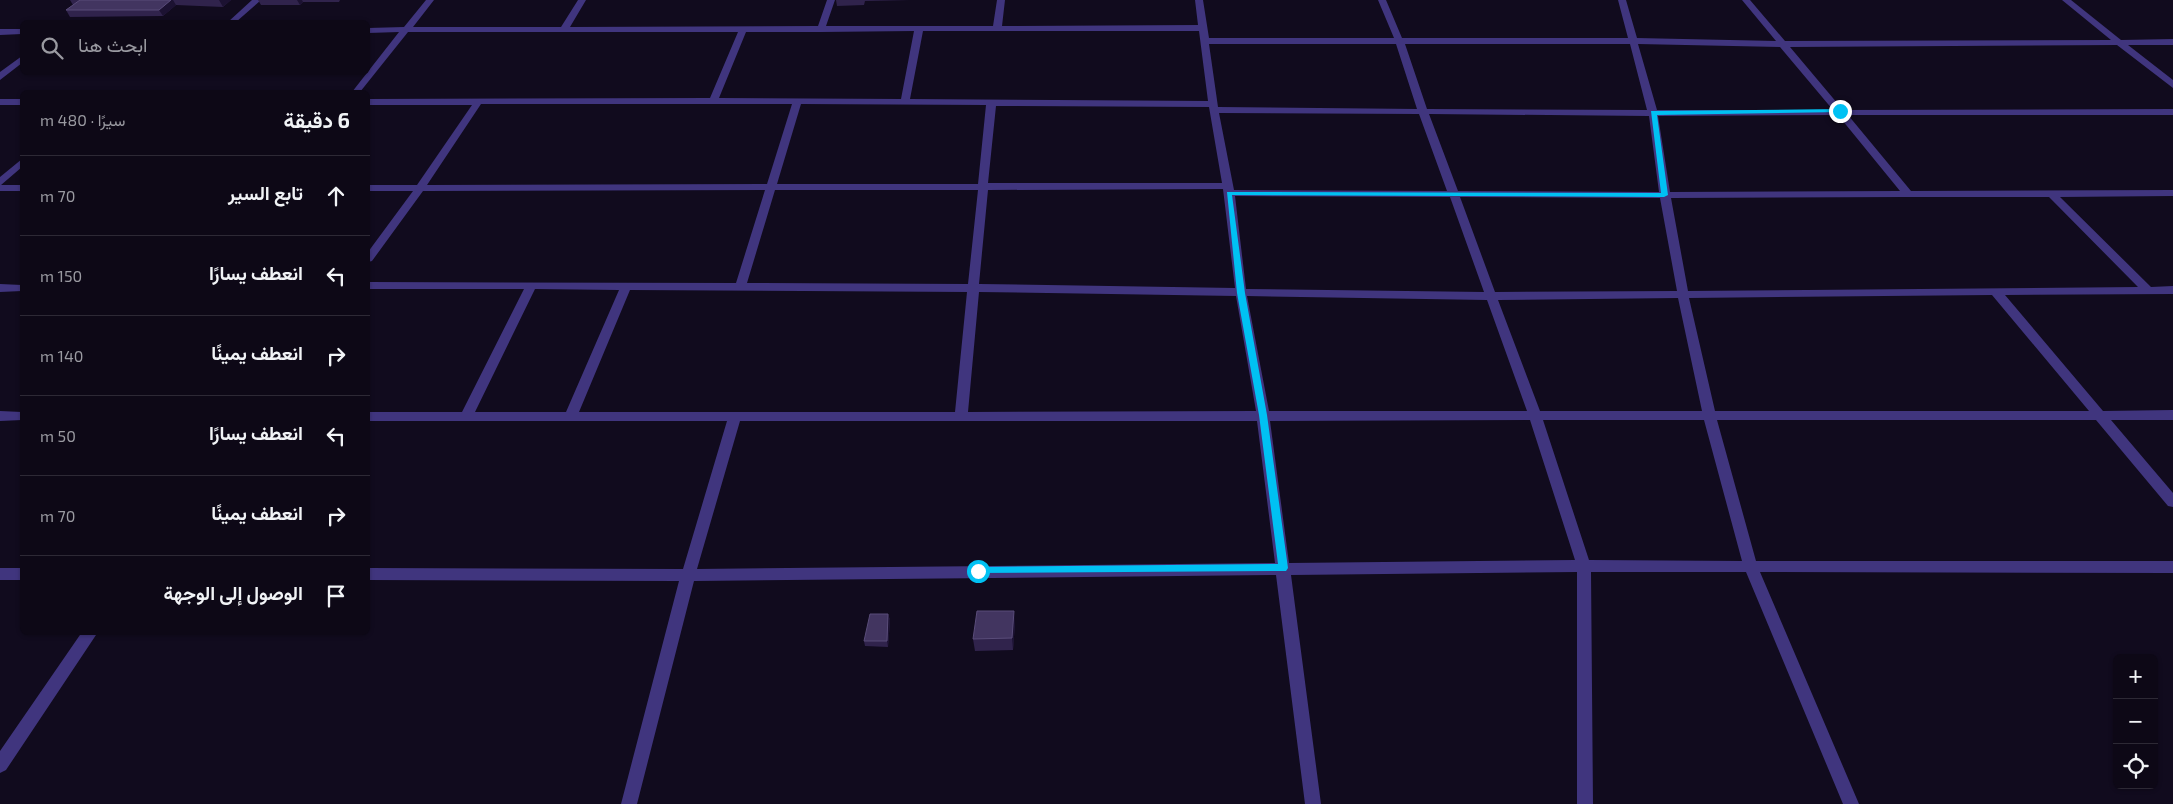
<!DOCTYPE html>
<html lang="ar">
<meta charset="utf-8">
<style>
:root{--surface:#0d0816;--page:#16111f;--text:#f1f3f6;--muted:#9a9aa1;--line:#2d2935}
body{margin:0;font-family:"Exo 2",Vazirmatn,sans-serif;background:var(--page);color:var(--text);direction:rtl}
.controls{position:absolute;right:15px;bottom:15px;display:grid;overflow:hidden;border-radius:8px;box-shadow:0 1px 4px #0004}
.controls button{width:45px;height:45px;display:grid;place-items:center;padding:0;border:0;border-bottom:1px solid var(--line);background:var(--surface);color:var(--text);font:25px sans-serif}
.stop{position:absolute;width:15px;height:15px;margin:-11px;border:4px solid #00c1f3;border-radius:50%;background:#fff}
.stop.end{background:#00c1f3;border-color:#fff;box-shadow:0 1px 5px #0008}
.list{margin:0;padding:0;list-style:none}
h2{display:flex;justify-content:space-between;align-items:center;height:65px;margin:0;padding:0 20px;font-size:21px}
h2 small{font-size:16px;font-weight:400;color:var(--muted)}
.list li{display:grid;grid-template-columns:32px 1fr auto;gap:15px;align-items:center;box-sizing:border-box;height:80px;padding:0 20px;border-top:1px solid var(--line)}
.list b{display:block;font-size:19px;white-space:nowrap}
.list em{font-size:16px;font-style:normal;color:var(--muted)}
.icon{flex:none;width:28px;height:28px;fill:none;stroke:currentColor;stroke-width:2;stroke-linecap:round;stroke-linejoin:round}
.map{position:relative;flex:none;width:2173px;height:804px;overflow:hidden;direction:ltr}
.search{position:absolute;background:var(--surface);box-shadow:0 1px 4px #0004;left:20px;top:20px;width:350px;height:55px;display:flex;align-items:center;gap:12px;box-sizing:border-box;padding:0 18px;border-radius:8px;color:var(--muted);font-size:19px}
.panel{position:absolute;background:var(--surface);box-shadow:0 1px 4px #0004;left:20px;top:90px;width:350px;height:545px;border-radius:8px;direction:rtl}
.map>svg:first-child{display:block}
.lines{fill:none;stroke-linecap:round;stroke-linejoin:round}
.minor{fill:#40357e;fill-rule:evenodd}
.wall{fill:#30234c}
.shaded-wall{fill:#1c1232}
.building{fill:#423560;stroke:#594c79}
.route{fill:#00c1f3}
</style>
<div class="map">
<svg width="2173" height="804" viewBox="0 0 2173 804">
<rect width="100%" height="100%" fill="#110b1e"/>
<g class="lines">
<path class="minor" d="M252,0H261L236,22H228Z
M426,0H434L413,27H561L578,0H586L570,27L818,26L827,0H835L826,26H993L997,0H1005L1002,26L1198,25L1195,0H1203L1209,38H1394L1378,0H1386L1402,38H1628L1618,0H1626L1637,38L1776,41L1742,0H1750L1785,41L2111,40L2062,0H2071L2121,40L2173,39V45H2128L2173,80V88L2117,45L1790,47L1843,110L2173,109V115H1848L1911,191L2173,190V196L2060,197L2151,287L2173,286V294L2005,295L2103,411L2173,410V420H2111L2173,493V507L2168,506L2096,420H1717L1756,561H2173V573L1760,572L1859,804H1843L1746,572H1591L1593,804H1577V572L1291,575L1321,804H1305L1276,575L694,581L637,804H621L679,581L368,580V568L683,569L727,421H368V412H462L524,289H368V282L736,283L765,190L423,191L372,261L368,262V252L413,191H368V185H417L472,105H368V99L710,98L738,32H408L360,92H352L399,32L368,33V28L404,27ZM923,31H1199L1208,101L910,99ZM821,32L914,31L901,99L719,98L746,32ZM1209,44H1396L1417,109L1218,107ZM1405,44H1630L1647,110L1427,109ZM1638,44L1780,47L1833,110H1657ZM481,104H792L767,184L427,185ZM801,104L986,105L978,184H777ZM996,106L1209,107L1222,183H988ZM1219,113L1419,114L1447,191L1234,190ZM1429,114L1649,116L1659,192L1458,191ZM1838,115L1900,191L1670,192L1658,116ZM1223,189L1235,288L979,284L988,190ZM775,190H978L968,284L747,283ZM1235,196L1450,197L1484,292L1246,289ZM1460,197L1660,198L1677,291L1495,292ZM1905,197H2049L2138,287L1688,291L1671,198ZM535,289L619,290L566,412H475ZM630,290L967,292L955,412H579ZM979,292L1236,296L1256,411L968,412ZM1992,295L2089,411H1715L1689,298ZM1247,296L1487,300L1527,411H1269ZM1678,298L1702,411H1540L1498,300ZM1530,420L1575,560L1289,563L1270,421ZM1543,420H1704L1742,561L1589,560ZM740,421H1257L1275,563L697,569Z
M0,29H22V34L0,35Z
M22,56V63L0,80V72Z
M0,99H22V105H0Z
M22,159V167L1,185H22V191H0V177Z
M0,284L22,285V291L0,292Z
M0,411L22,412V420L0,421Z
M0,568H22V580H0Z
M82,632H98L6,770L0,773V751Z"/>
</g>
<path class="wall" d="M70,0H231L223,7L176,5L163,16L70,17L66,10L73,5Z
M258,0H340L339,2H303L300,5H261Z
M836,0H910L865,1L864,5L837,6Z
M888,614L890,620L888,647L865,646L864,641Z
M1015,623L1013,650L975,651L973,639Z"/>
<path class="shaded-wall" d="M171,0H173L176,5L163,16L159,10Z
M219,0H231L223,7Z
M297,0H302L303,2L300,5Z
M1014,611L1015,623L1013,650L1012,638Z
M888,614L890,620L888,647L887,641Z"/>
<path class="building" d="M80,0H171L159,10H66Z
M977,611H1014L1012,638L973,639Z
M870,614H888L887,641H864Z"/>
<path class="route" d="M1840,109L1842,112L1657,115L1668,195L1664,197L1232,195L1245,293L1267,415L1288,568L1286,571L975,573L973,571L978,567L1278,564L1259,415L1237,293L1227,192L1661,193L1651,111Z"/>
</svg>
<div class="controls">
<button>+</button>
<button>−</button>
<button><svg class="icon" aria-label="locate" viewBox="0 0 24 24"><circle cx="12" cy="12" r="6"/><path d="M12 2v4M12 18v4M2 12h4M18 12h4"/></svg></button>
</div>
<div class="stop" style="left:978px;top:571px"></div>
<div class="stop end" style="left:1840px;top:111px"></div>
<div class="search"><svg class="icon" aria-label="search" viewBox="0 0 24 24"><circle cx="10" cy="10" r="6"/><path d="M15 15l6 6"/></svg>ابحث هنا</div>
<section class="panel">
<h2>6 دقيقة<small>سيرًا · 480 m</small></h2>
<ul class="list">
<li><svg class="icon" aria-label="ahead" viewBox="0 0 24 24"><path d="M12 20V5M6 11l6-6 6 6"/></svg><div><b>تابع السير</b></div><em>70 m</em></li>
<li><svg class="icon" aria-label="left" viewBox="0 0 24 24"><path d="M17 20v-9H6M10 6l-5 5 5 5"/></svg><div><b>انعطف يسارًا</b></div><em>150 m</em></li>
<li><svg class="icon" aria-label="right" viewBox="0 0 24 24"><path d="M7 20v-9h11M14 6l5 5-5 5"/></svg><div><b>انعطف يمينًا</b></div><em>140 m</em></li>
<li><svg class="icon" aria-label="left" viewBox="0 0 24 24"><path d="M17 20v-9H6M10 6l-5 5 5 5"/></svg><div><b>انعطف يسارًا</b></div><em>50 m</em></li>
<li><svg class="icon" aria-label="right" viewBox="0 0 24 24"><path d="M7 20v-9h11M14 6l5 5-5 5"/></svg><div><b>انعطف يمينًا</b></div><em>70 m</em></li>
<li><svg class="icon" aria-label="arrive" viewBox="0 0 24 24"><path d="M6 21V4h12l-3 4 3 4H6"/></svg><div><b>الوصول إلى الوجهة</b></div></li>
</ul>
</section>
</div>
